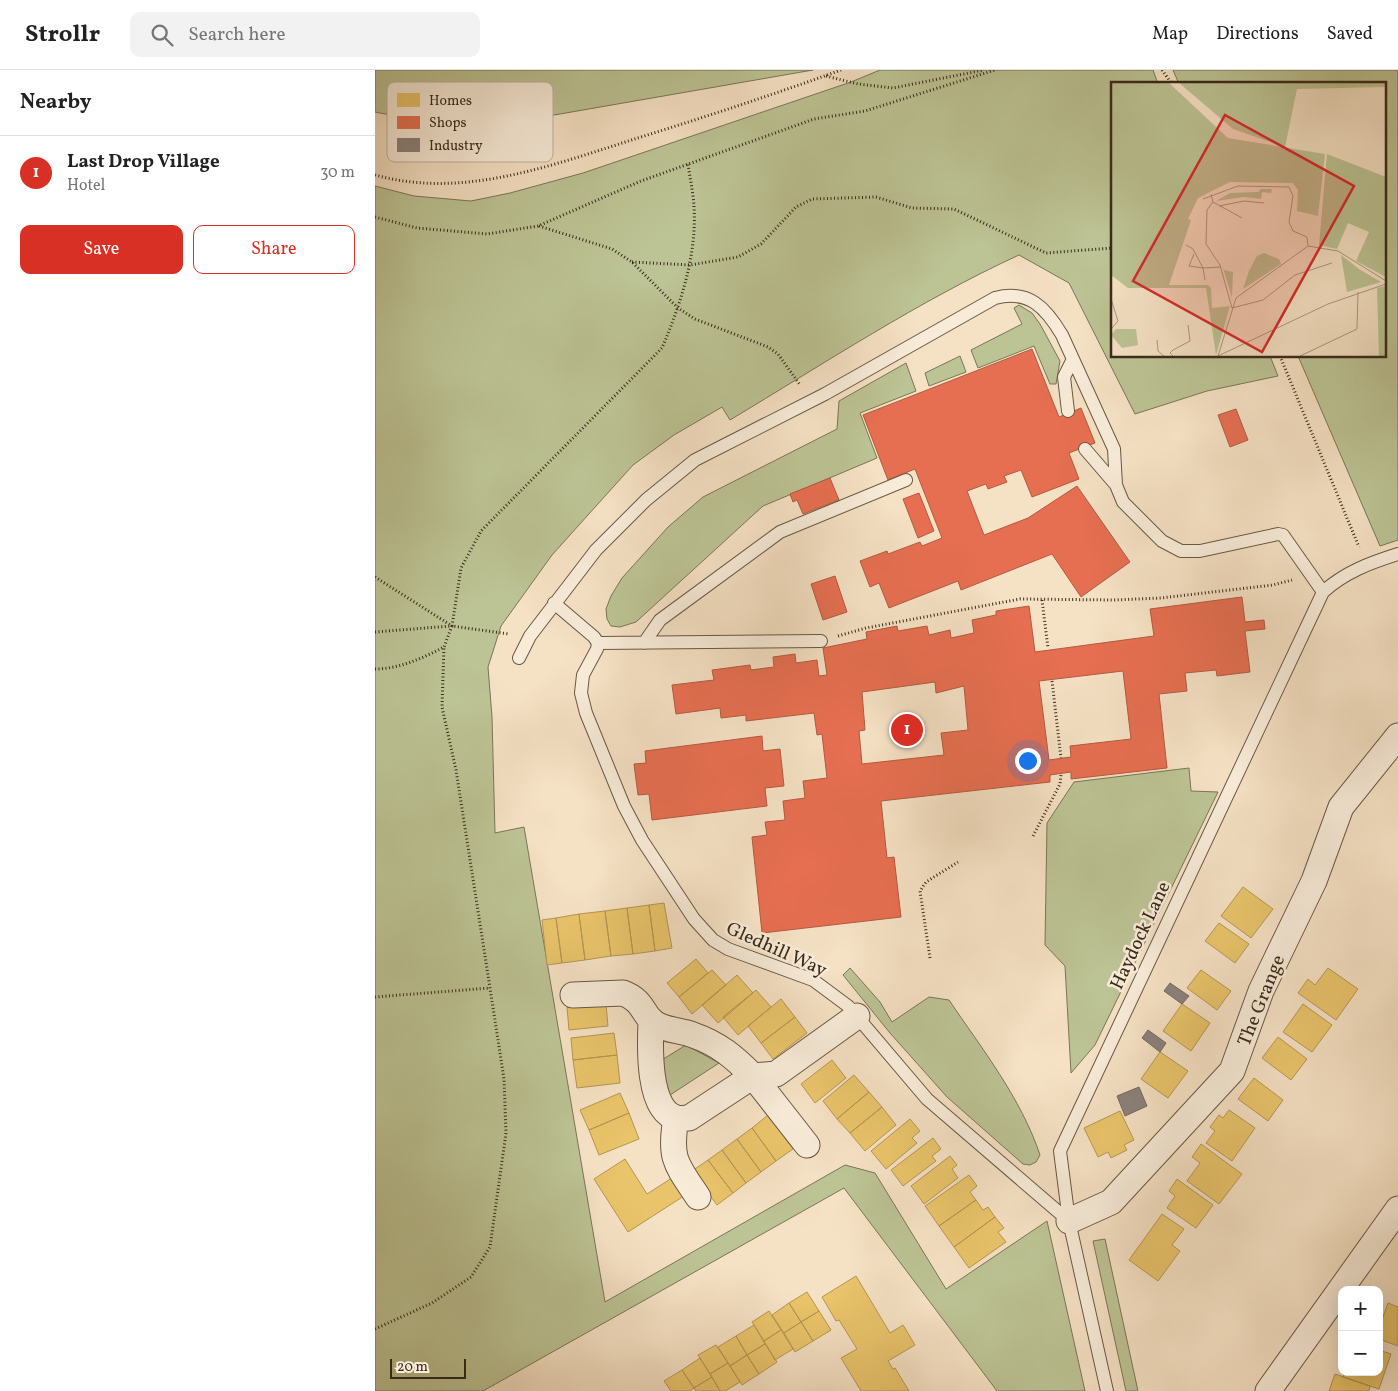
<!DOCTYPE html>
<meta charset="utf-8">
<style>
:root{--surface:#fff;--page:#f2f2f2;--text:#222;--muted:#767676;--line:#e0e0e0;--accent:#d93025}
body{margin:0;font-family:Vollkorn,serif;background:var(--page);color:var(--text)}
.controls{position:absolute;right:15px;bottom:15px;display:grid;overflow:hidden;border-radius:10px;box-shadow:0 5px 20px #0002}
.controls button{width:45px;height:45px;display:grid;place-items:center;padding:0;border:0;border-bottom:1px solid var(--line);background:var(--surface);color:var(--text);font:25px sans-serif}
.scale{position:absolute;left:15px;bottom:12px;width:76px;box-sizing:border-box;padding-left:5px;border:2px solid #392a19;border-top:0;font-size:14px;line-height:18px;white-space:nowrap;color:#392a19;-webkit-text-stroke:4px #f8ecd9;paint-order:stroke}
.you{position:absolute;left:652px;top:690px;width:18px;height:18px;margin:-12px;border:4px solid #fff;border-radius:50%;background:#1a73e8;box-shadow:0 0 0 8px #1a73e833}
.badge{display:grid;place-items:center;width:32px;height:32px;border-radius:50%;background:var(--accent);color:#fff;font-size:16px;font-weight:700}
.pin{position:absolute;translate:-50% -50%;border:2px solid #fff;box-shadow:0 1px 5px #0006}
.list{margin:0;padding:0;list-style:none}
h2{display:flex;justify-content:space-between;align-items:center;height:65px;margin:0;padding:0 20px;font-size:21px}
h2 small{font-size:16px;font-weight:400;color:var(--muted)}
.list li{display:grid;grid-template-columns:32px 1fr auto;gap:15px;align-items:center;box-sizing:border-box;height:75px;padding:0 20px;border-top:1px solid var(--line)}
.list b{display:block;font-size:19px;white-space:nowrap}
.list p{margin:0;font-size:16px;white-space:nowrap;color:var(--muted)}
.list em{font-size:16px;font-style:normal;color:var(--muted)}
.actions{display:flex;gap:10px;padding:15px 20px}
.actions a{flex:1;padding:11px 0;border:1px solid var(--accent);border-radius:10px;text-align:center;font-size:18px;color:var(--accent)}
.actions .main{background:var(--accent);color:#fff}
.icon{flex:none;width:28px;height:28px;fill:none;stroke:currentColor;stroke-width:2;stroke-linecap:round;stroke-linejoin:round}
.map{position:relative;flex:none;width:1023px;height:1321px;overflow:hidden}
header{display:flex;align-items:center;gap:30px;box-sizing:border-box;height:70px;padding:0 25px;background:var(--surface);border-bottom:1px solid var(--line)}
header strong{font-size:24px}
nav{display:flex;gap:28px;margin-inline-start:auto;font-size:18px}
.search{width:350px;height:45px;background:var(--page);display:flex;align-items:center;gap:12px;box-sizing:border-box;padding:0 18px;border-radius:10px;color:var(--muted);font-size:19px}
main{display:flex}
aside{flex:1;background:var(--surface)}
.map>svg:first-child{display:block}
.green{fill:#bcc394;stroke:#7a7656}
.homes{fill:#e9c46a;stroke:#b49652}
.shops{fill:#e76f51;stroke:#b35a40;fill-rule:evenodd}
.industry{fill:#8a817c;stroke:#72675e}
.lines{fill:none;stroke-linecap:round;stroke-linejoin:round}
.service-casing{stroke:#685844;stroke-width:14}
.minor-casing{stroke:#685844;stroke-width:27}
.path{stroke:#392a19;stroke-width:3;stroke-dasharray:1 2.5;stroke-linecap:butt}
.service{stroke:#f8ecd9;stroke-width:12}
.minor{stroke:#f8ecd9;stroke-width:25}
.labels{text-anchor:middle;stroke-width:5;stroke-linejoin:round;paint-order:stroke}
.street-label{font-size:19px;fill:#392a19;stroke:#f8ecd9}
.inset-road{fill:none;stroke:#aa9880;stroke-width:1}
.view{fill:#d62828;fill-opacity:0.15;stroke:#d62828;stroke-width:2.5}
.inset-edge{fill:none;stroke:#392a19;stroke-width:2.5}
.key{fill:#f8ecd9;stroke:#bfb29f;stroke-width:1}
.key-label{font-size:14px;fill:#392a19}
</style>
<header>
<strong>Strollr</strong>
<div class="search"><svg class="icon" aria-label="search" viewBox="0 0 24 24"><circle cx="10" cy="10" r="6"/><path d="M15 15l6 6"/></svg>Search here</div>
<nav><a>Map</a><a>Directions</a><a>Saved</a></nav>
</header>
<main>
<aside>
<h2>Nearby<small></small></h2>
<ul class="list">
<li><span class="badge">1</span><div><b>Last Drop Village</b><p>Hotel</p></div><em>30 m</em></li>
</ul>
<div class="actions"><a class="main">Save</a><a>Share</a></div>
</aside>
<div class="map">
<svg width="1023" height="1321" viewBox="0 0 1023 1321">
<rect width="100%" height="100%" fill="#f5e1c4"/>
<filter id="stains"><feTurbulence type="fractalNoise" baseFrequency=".004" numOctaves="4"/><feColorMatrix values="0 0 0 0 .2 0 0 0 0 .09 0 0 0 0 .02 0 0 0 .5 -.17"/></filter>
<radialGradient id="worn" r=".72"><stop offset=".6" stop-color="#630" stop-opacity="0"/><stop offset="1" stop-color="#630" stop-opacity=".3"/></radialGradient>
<path class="green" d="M0,0H438L93,60L0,42Z
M505,0H778L783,14H737V286H895L903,306L832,321L760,344L694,213L644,185C544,231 450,293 355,350L347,337L299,365L258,395L177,485L126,556L113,597L117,647L120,763L149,757L230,1232L470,1095L500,1103L571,1219L672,1151L710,1321H622L469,1118L108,1321H0V116L39,126L96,131L135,123L208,103L476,12Z
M798,0H1023V470L1005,476L923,286H1009V14H804Z
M644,235L657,243L665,254L685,291L681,314H675L659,276L603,298L596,280L647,254L639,238Z
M585,286L591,302L554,316L550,303Z
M531,293L541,321L485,343L502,388L388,436L261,552L245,557L236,556L232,549L231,539L236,526L247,508L293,457L328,427L462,359L464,331Z
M814,698L816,721L843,722L720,975L696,1003L690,896L670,875L672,753L699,712Z
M475,898L505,932L517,952L554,927L574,930C607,979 646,1028 665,1085L661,1092L655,1095L648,1094L572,1027L515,963L468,905Z
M311,975L344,993L292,1027L285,991Z
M730,1169L763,1321H751L718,1171Z"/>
<path class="homes" d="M868,817L898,839L876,868L846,846Z
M289,833L297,878L280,881L274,835Z
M274,835L280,881L258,884L252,838Z
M252,838L258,884L236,886L230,841Z
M230,841L236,886L210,890L204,844Z
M204,844L210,890L187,893L181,848Z
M181,848L187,893L172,895L167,850Z
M844,853L874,874L860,893L830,871Z
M321,889L333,903L304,927L292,913Z
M953,898L983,919L961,950L923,923L933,909L940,915Z
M337,900L351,915L317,944L304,927Z
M826,900L856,921L842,940L812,918Z
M362,905L378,923L343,953L327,935Z
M381,920L396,937L363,965L348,947Z
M406,929L420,947L386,973L373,956Z
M231,934L233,956L194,960L192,937Z
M807,934L835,953L816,981L788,961Z
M928,934L957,955L937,982L908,962Z
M420,947L432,963L398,989L386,973Z
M239,963L242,985L198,990L196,968Z
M903,967L932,989L916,1010L887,988Z
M785,982L813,1001L793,1028L766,1009Z
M242,985L245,1013L202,1018L198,990Z
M457,990L471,1008L440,1033L426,1014Z
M479,1005L494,1022L462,1049L448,1031Z
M879,1008L908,1030L893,1051L863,1029Z
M494,1022L507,1037L475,1063L462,1049Z
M245,1023L254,1043L214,1060L205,1040Z
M507,1037L521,1055L490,1081L475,1063Z
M854,1040L880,1058L857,1091L831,1073L840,1061L835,1057L844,1045L848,1048Z
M745,1041L759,1070L749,1075L752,1080L736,1088L733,1082L723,1087L709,1058Z
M254,1043L264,1069L224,1085L214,1060Z
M393,1045L418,1079L401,1091L377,1058Z
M535,1049L545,1061L537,1068L542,1073L511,1099L496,1081Z
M377,1058L401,1091L386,1102L362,1069Z
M558,1068L566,1079L557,1086L561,1091L528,1116L516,1100Z
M362,1069L386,1102L371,1113L347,1080Z
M826,1074L867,1104L844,1134L812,1111L825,1093L817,1087Z
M347,1080L371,1113L358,1123L333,1090Z
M575,1086L582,1095L577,1099L583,1108L549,1134L536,1116Z
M250,1089L272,1124L300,1106L312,1124L253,1162L219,1109Z
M333,1090L358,1123L342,1135L317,1101Z
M594,1105L602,1116L595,1122L601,1130L564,1156L550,1136Z
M802,1109L838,1135L821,1158L792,1138L800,1126L794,1121Z
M601,1130L608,1140L613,1137L620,1147L579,1177L564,1156Z
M787,1144L809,1159L797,1175L805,1181L783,1211L754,1190Z
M620,1147L629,1158L623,1162L631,1172L594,1198L579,1177Z
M481,1206L515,1263L528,1255L540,1275L513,1291L518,1299L520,1298L534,1321H486L466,1288L482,1279L464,1250L461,1251L447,1227Z
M432,1222L444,1241L426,1252L414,1233Z
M414,1233L426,1252L409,1263L397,1245Z
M1013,1233L1023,1237V1276L1004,1269V1258Z
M394,1241L406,1260L389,1271L377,1252Z
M444,1241L456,1260L438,1271L426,1252Z
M426,1252L438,1271L420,1282L409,1263Z
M379,1255L390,1274L372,1285L361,1266Z
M406,1260L418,1279L400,1290L389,1271Z
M361,1266L372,1285L355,1296L343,1277Z
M390,1274L402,1292L384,1304L372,1285Z
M341,1275L353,1293L335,1304L323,1285Z
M1004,1280L1016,1284L1004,1319L968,1307L970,1302H1004Z
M372,1285L384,1304L367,1315L355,1296Z
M325,1288L337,1307L319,1318L307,1300Z
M353,1293L365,1312L350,1321H345L335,1304Z
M307,1300L319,1318L315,1321H296L289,1311Z
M960,1304L995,1316L994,1321H954Z
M337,1307L345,1321H321L319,1318Z"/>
<path class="shops" d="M657,279L684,347L706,338L720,373L694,383L704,409L657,427L646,400L629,406L632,412L613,419L611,414L592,421L609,465L653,448L702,416L755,492L706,527L677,484L586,520L583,511L514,538L504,513L495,517L485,491L512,481L513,484L545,472L547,476L567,468L540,399L513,410L488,345Z
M861,339L873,370L855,377L843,345Z
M455,408L464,430L428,444L422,430L418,432L415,424Z
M544,423L559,461L543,468L528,429Z
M460,506L472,542L448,550L436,514Z
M867,527L870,552L889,550L890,559L870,561L875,602L842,606L841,600L810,603L812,621L784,624L792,698L696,709V702L675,705V712L506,731L512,788L519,787L526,847L387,863L377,767L392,765L390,752L410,750L408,731L430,728L428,711L452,708L447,664L442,665L439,643L371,651V645L346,648L345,638L301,644L297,615L339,610L337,600L375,595L376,600L399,597L398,587L420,584L421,593L442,590L444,606L452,605L448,578L492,569L491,562L522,556L523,561L552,556L554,565L575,560L576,568L599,563L597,550L621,545V541L654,536L660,582L779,566L775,539ZM748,601L756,669L695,676L696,687L674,690L664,611ZM560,612L561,623L589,616L593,660L566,663L569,685L487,694L484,661L490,660L487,622Z
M387,666L388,681L405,679L409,716L390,718L392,736L277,750L274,724L263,725L259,694L271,693L270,681Z"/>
<path class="industry" d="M795,913L814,926L807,934L789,921Z
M773,960L791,973L785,982L767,968Z
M764,1017L772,1036L750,1046L742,1026Z"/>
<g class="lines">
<defs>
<path id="service" d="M693,341L689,307L698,289
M710,379L741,415
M179,533L219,567L223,573
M223,573L222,579L208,605L206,623L211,643L249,736L267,770L319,849L338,870L353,879L438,910L473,936L552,1029L694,1151
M223,573L446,571
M269,573L285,550L405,462L531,410
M144,588L155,566L221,480L271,430L320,390L450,324L620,228C654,219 671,238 687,265L739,379L741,415L748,432L787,471L806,481H825L903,464L908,465L948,522
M732,1321L694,1151L685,1081L948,522C970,502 995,493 1023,484"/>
<path id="minor" d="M198,925L248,923C270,931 267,946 281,954C293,961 305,960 318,965C344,974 359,987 378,1006L401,1004L482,946
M276,951C275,974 272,1042 302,1048C305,1049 310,1048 314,1048L378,1006L432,1075
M301,1048C294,1089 301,1094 323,1127
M694,1151L736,1132L857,1001L886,921L939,811L966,737L1023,666
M893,1321L1023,1139"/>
</defs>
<use href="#service" class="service-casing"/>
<use href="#minor" class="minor-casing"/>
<path class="path" d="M787,0L797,14
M451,6L483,14L518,18L609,0
M0,105C90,130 180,94 266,67C333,46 400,24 466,0
M0,147L42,158L112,164L163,156L266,111L439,49L490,41L620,0
M164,156L237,179L257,192L303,238L320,249L393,277L403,284L425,315
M257,192L315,195L363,187L386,174L421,137L437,129L501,127L537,138L579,139L671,183L737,178
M905,286L984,477
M0,507L77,556
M667,530L673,578
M77,556L86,498L106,461L287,278C306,233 322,185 319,136C318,122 315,108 313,94
M0,562L76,556
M463,566L491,558L645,529L739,530L786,528L898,515L917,510
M0,599C24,599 48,588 69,577L77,556L134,564
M677,611L686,688
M658,766L685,714L686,705
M555,888L545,821L551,812L583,792
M0,927L115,918
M0,1259L57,1233L96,1207L115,1177L131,1063L129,1009L115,918L81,700L67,637L69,577"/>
<use href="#service" class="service"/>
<use href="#minor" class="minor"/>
</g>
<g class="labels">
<g class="street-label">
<text transform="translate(764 865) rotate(-65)" y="7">Haydock Lane</text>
<text transform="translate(402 878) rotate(24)" y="7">Gledhill Way</text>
<text transform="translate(885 930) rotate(-68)" y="7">The Grange</text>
</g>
</g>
<g transform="translate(736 12)">
<rect width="275" height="275" fill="#f5e1c4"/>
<path d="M0,0H57L117,56L214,72L207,134L186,129L187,108L182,101L119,100L87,116L77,137L80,138L58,203H97L100,206L101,226L119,224L105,273L95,206H17L0,193ZM67,0H275V5L186,7L174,65L122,47ZM216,72L275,95V195L245,179L258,150L237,141L226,167L208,163ZM150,107H161L160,111L151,110L150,117L133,115L105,119L119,111L147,110ZM153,171L168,177L170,182L132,207L138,189L146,174ZM230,173L248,187L270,200L236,210ZM110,179L113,188L122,190L121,216ZM275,204V275H268L266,206ZM5,247H25L27,263L11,266L0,253Z" fill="#bcc394"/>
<path class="inset-road" d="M100,112L102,120L131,136M92,117L127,104L178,105L182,114L178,140L182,149L196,155L197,164M102,120L96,128L95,162L109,183L121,226M108,124L133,119L153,121M75,163L82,167L92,186L109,185M83,172L78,184L92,186L94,198M0,217L7,239L0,247M121,226L152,218L184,193L221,181M46,258L47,269L54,275M107,274L125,216L197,164L227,169L275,199M107,274L217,222L275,202M63,275L59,271L62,268L79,259L77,243M187,275L246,247L247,210"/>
<path class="view" d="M114,33L243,104L151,270L22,199Z"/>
<rect width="275" height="275" class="inset-edge"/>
</g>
<rect x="12" y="12" width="166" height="80" rx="8" class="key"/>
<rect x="22" y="23" width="23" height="14" fill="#e9c46a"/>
<rect x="22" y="46" width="23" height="13" fill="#e76f51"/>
<rect x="22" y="68" width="23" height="14" fill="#8a817c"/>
<g class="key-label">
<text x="54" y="35">Homes</text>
<text x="54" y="57">Shops</text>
<text x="54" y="80">Industry</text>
</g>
<rect width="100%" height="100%" filter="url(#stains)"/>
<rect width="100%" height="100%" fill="url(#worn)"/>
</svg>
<div class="controls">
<button>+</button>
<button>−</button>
</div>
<div class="scale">20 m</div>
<div class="you"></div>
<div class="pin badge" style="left:532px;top:660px">1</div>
</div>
</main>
